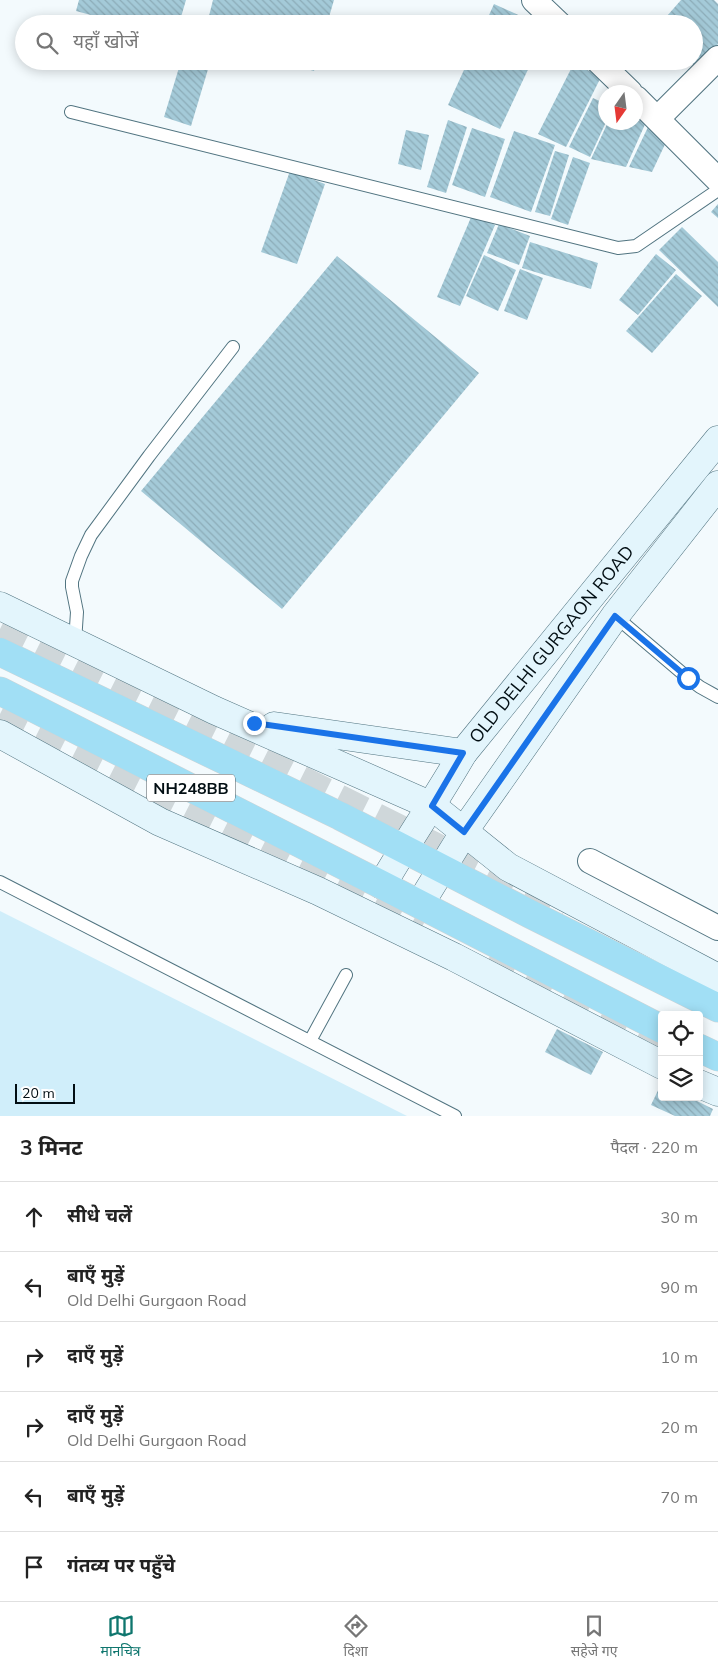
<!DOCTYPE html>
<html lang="hi">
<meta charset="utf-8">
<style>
:root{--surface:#fff;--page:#f6f6f6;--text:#222;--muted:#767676;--line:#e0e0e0;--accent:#0f766e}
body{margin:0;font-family:Mulish,"Noto Sans Devanagari",sans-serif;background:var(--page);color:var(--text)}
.controls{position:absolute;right:15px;bottom:15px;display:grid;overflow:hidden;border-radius:5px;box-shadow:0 2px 12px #0003}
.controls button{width:45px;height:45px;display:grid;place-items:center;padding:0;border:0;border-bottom:1px solid var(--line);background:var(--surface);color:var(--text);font:25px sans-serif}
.compass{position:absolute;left:598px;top:85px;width:45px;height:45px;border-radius:50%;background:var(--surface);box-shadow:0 2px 12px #0003;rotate:194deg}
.scale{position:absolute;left:15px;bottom:12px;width:60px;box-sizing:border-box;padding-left:5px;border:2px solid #020e13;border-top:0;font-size:14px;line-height:18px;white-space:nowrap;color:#020e13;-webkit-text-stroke:4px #fff;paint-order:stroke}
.stop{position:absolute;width:15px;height:15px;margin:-11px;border:4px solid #1a73e8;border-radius:50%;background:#fff}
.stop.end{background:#1a73e8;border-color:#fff;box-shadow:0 1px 5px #0008}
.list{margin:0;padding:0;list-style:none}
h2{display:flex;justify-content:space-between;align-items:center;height:65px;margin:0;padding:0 20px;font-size:21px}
h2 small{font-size:16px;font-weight:400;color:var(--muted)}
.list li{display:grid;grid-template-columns:32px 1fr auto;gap:15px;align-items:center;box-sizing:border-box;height:70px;padding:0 20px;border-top:1px solid var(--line)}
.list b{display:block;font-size:19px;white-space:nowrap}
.list p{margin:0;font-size:16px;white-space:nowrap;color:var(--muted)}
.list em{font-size:16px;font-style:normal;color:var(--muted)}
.icon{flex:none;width:28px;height:28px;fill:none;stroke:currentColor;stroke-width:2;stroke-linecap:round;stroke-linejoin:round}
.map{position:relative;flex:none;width:718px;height:1116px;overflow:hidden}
.search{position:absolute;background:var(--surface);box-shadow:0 2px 12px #0003;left:15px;right:15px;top:15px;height:55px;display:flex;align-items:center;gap:12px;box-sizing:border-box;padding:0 18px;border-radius:28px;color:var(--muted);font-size:19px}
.sheet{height:485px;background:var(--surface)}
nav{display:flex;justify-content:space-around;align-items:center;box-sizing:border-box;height:70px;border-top:1px solid var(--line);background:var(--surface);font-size:14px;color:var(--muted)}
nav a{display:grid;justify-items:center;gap:2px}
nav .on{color:var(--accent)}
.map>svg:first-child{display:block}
.grass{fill:#d0eefa}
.building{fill:url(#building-back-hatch)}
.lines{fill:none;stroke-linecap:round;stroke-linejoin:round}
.highway-tunnel{stroke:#cfd7da;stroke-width:28;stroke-dasharray:28 14;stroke-linecap:butt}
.lane-casing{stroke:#517480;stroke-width:14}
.street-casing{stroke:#517480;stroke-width:26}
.secondary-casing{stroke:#517480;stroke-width:29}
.highway-casing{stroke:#d1d4d5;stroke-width:29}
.lane{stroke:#fff;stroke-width:12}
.street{stroke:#fff;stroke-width:24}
.secondary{stroke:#e3f5fc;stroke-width:28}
.highway{stroke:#a1dff5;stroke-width:28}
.route{stroke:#1a73e8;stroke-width:6}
.labels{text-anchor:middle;stroke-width:4.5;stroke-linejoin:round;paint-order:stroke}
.shield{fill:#fff;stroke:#4e565a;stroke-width:1}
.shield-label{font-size:16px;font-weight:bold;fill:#020e13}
.street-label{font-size:18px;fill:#020e13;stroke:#fff}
</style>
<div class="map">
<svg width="718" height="1116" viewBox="0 0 718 1116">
<defs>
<pattern id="building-back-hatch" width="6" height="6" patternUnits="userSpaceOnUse" patternTransform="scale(1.25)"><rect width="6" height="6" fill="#a4cad8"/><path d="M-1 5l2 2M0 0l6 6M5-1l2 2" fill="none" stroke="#8cacb8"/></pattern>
</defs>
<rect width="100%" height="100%" fill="#f3fafd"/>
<path class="grass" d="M0,911L407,1116H0Z"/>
<path class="building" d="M79,0H186L179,24H124L76,11Z
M213,0H334L327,24H207Z
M681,0H714L718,4V44L697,68L689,61H694V24H660Z
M494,4L538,24H485Z
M181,61H194L209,66L191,126L164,117Z
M280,61H317L314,71Z
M468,61H532L500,129L448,105Z
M574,63L601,77L566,147L538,134Z
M593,98L606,104V122L590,157L569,147Z
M636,115L647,120L626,167L591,159L608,122H636Z
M448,120L467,127L446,193L427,187Z
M648,127L668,138L652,172L629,167Z
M472,128L505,139L485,197L452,185Z
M406,130L429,135L421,170L398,164Z
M514,131L555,145L531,212L490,197Z
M555,151L569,155L550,216L535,212Z
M573,157L590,163L568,225L551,219Z
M290,171L325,184L297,264L261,252Z
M718,204V218L711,212Z
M472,215L495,225L460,306L437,297Z
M499,224L530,236L519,265L487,253Z
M682,227L718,262V307L659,250Z
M530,242L598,263L591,289L522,268Z
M656,254L676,270L638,315L619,300Z
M484,255L516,270L498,311L466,296Z
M337,256L479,373L282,609L141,491Z
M520,269L543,278L527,320L504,311Z
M676,274L702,296L652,353L626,331Z
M557,1029L603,1052L591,1075L545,1052Z
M662,1082V1097H689L713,1109L710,1116H675L651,1105Z"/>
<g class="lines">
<path class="highway-tunnel" d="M0,629L564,911
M0,714L422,927
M488,960L662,1044"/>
<defs>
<path id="lane" d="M71,112L618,248L636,246L718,190
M615,616L688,678L700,687L718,697
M75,642L77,612L72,587V581L81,556L91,535L149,456L233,347
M0,882L455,1116
M310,1041L346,975"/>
<path id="street" d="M534,0L559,24
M598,61L630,92
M636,98L718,180
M657,119L718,58
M590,861L718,928"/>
<g id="secondary">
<path d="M0,606L214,710L432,806L508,867L718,978"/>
<path d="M274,726L463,753"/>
<path d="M0,734L160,822L318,891L454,957L662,1065"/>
<path id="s1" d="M382,885C408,840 437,798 463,753L718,440"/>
<path d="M420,904L471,821L615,616L718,485"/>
<path d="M699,1084L718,1092"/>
</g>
<path id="highway" d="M0,652L340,816L530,914L718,1008
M0,691L382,885L662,1029
M699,1048L718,1057"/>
</defs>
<use href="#lane" class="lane-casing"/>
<use href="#street" class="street-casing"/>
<use href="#secondary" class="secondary-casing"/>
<use href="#highway" class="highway-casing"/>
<use href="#lane" class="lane"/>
<use href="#street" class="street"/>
<use href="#secondary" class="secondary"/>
<use href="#highway" class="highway"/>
</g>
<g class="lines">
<path class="route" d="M254,723L463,753L432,806L464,832L615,616L688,678"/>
</g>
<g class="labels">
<rect class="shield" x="147" y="774.5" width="88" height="27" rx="4"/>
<g class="shield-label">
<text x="191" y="794">NH248BB</text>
</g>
<g class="street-label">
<text dy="6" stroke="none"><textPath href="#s1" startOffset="295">OLD DELHI GURGAON ROAD</textPath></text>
</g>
</g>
</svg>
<div class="controls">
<button><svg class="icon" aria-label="locate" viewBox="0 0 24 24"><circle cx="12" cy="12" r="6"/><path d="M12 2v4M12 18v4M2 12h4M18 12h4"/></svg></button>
<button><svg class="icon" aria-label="layers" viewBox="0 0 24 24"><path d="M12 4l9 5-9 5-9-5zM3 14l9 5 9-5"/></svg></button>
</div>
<svg class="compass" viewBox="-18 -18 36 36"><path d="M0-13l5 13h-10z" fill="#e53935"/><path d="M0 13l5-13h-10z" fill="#767676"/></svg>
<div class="scale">20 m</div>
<div class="stop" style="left:688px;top:678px"></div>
<div class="stop end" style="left:254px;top:723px"></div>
<div class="search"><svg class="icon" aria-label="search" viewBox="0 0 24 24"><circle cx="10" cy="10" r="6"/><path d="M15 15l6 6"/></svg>यहाँ खोजें</div>
</div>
<section class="sheet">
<h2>3 मिनट<small>पैदल · 220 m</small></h2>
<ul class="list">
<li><svg class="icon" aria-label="ahead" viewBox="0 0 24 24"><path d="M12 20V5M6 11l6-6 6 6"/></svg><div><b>सीधे चलें</b></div><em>30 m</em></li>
<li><svg class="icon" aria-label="left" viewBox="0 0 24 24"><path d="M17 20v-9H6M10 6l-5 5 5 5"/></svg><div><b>बाएँ मुड़ें</b><p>Old Delhi Gurgaon Road</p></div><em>90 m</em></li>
<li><svg class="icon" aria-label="right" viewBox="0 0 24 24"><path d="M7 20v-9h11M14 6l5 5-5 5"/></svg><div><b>दाएँ मुड़ें</b></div><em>10 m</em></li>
<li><svg class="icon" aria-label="right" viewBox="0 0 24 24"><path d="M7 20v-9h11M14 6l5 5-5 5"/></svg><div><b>दाएँ मुड़ें</b><p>Old Delhi Gurgaon Road</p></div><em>20 m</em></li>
<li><svg class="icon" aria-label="left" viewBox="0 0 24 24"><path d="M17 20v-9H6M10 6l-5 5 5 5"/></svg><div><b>बाएँ मुड़ें</b></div><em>70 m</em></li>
<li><svg class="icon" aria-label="arrive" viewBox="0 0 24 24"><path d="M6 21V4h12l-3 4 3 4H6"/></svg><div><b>गंतव्य पर पहुँचे</b></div></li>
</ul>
</section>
<nav>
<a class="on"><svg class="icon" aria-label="map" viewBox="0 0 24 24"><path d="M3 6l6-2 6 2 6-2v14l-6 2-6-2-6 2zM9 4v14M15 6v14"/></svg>मानचित्र</a>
<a><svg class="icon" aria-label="directions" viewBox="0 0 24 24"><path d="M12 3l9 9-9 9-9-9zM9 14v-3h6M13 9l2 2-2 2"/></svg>दिशा</a>
<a><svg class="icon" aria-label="saved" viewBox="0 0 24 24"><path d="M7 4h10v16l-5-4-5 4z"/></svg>सहेजे गए</a>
</nav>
